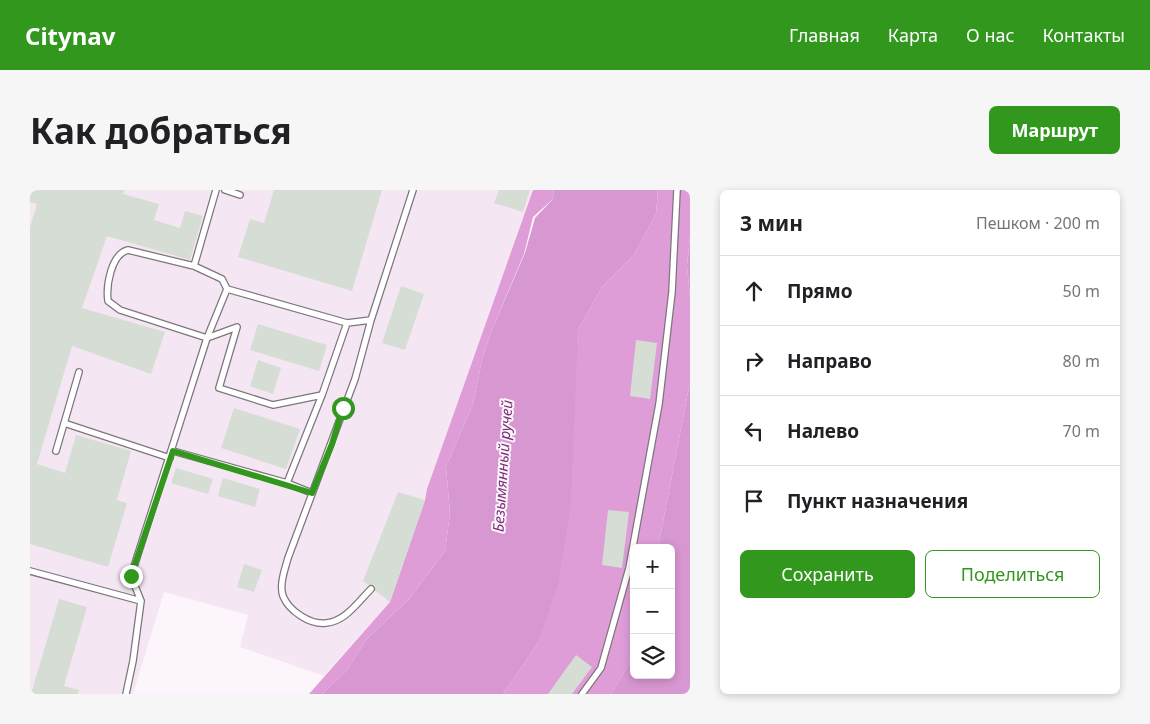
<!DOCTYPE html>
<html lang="ru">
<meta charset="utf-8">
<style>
:root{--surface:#fff;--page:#f6f6f6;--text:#202124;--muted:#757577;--line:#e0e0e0;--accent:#32971d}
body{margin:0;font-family:"Noto Sans",sans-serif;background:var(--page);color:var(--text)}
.controls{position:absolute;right:15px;bottom:15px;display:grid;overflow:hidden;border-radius:8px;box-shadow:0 2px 8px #0003}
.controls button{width:45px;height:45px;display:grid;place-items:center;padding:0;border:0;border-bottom:1px solid var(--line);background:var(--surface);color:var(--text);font:25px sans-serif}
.stop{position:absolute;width:15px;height:15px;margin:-11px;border:4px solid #32971d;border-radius:50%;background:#fff}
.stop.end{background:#32971d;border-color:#fff;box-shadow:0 1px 5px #0008}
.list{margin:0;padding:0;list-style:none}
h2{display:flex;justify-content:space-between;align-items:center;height:65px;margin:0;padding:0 20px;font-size:21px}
h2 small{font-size:16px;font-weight:400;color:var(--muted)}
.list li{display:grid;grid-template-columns:32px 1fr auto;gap:15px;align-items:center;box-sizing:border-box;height:70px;padding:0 20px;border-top:1px solid var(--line)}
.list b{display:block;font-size:19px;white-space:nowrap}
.list em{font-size:16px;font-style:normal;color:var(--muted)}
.actions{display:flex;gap:10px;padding:15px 20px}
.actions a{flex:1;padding:11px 0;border:1px solid var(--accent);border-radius:8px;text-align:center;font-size:18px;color:var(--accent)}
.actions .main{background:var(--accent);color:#fff}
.icon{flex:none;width:28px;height:28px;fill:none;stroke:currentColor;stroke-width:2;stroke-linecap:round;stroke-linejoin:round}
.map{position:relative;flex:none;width:660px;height:504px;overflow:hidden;border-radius:8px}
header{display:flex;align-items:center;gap:30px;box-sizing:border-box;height:70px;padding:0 25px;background:var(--accent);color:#fff}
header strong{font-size:24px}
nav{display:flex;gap:28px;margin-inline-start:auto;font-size:18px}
.intro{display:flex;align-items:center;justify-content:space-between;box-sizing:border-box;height:120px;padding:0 30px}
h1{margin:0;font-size:35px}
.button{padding:12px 22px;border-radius:8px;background:var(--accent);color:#fff;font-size:18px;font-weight:700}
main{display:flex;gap:30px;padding:0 30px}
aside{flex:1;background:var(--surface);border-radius:8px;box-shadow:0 2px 8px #0003}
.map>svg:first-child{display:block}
.built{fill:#f4e7f3}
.forest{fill:#de9dd7}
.water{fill:#d797d1}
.building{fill:#d6ddd5}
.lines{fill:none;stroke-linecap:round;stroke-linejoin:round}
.lane-casing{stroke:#7d767c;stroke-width:8}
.lane{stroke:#fff;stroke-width:5.5}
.route{stroke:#32971d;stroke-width:6}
.labels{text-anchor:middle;stroke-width:4;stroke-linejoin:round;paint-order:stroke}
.water-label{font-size:15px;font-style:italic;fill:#7b3077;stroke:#fdf5fc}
</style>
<header>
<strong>Citynav</strong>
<nav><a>Главная</a><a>Карта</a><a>О нас</a><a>Контакты</a></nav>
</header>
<div class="intro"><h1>Как добраться</h1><a class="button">Маршрут</a></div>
<main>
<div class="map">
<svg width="660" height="504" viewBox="0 0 660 504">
<rect width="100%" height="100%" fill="#fdf5fc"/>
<path class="built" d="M0,0H503L397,299L395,310L360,412L294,486L210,457L218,425L134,402L103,504H0Z"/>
<path class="forest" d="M503,0H524L523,9L503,27L494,64L461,142L452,170L443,214L416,277L420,323L415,361L379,409L336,450L317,480L292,504H279L360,412L395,310L397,299Z
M628,0H660V47L657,76L660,107V192L628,358H604V460L599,474L581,504H473L508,453L543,208L548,140L572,97L604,65L626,24Z"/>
<path class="water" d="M524,0H628L626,24L604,65L572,97L548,140L541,313L528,394L508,453L473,504H292L317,480L336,450L379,409L415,361L420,323L416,277L443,214L452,170L461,142L495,63L505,28L523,9Z
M660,47V107L657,76Z
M660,192V504H581L599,474L604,460V485H641V358H628Z"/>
<path class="building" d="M0,0H94L93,4L129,14L124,30L150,38L155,21L173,26L160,70L77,46L52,118L135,142L121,184L42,156L7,274L35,283L46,245L101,261L87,310L97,313L78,377L0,354V37L7,14L0,12Z
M244,0H352L322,101L208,67L220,29L234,33Z
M469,0H500L493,22L464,13Z
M371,96L394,104L375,160L352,153Z
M228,134L297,155L289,181L220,160Z
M606,150L627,153L620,209L600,206Z
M228,170L251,178L243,204L220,196Z
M204,218L270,239L256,279L191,258Z
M146,278L183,289L178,304L141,293Z
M193,288L230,299L225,317L188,306Z
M368,302L395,310L360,412L333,391Z
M578,320L599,322L592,378L572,375Z
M214,374L232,380L224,402L207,397Z
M29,409L57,417L34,496L49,500L48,504H1Z
M546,465L562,477L542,504H518Z"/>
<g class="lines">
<defs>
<path id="lane" d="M195,0L210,5
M164,76L186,0
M197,99L192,89L164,76L98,60C81,64 76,96 78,111L90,120L177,148L207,137L189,198L243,215L292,205
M341,130L325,189L258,368C255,379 249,395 253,406C259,421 280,435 296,433C315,432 329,411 341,399
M34,233L140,268
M26,261L49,182
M143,261L257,293L282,303
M257,293L292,205L317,133
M0,381L111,411
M96,504L103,471L111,411L101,386L177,148L197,99L317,133L341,130L383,0
M552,504L571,478L599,378L629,214L642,102L647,0"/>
</defs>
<use href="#lane" class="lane-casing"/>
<use href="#lane" class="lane"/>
</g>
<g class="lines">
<path class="route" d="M101,386L143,261L282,303L302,254L313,218"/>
</g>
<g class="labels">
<g class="water-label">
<text transform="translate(473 276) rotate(-86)" y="5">Безымянный ручей</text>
</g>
</g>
</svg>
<div class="controls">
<button>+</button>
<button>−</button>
<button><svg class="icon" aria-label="layers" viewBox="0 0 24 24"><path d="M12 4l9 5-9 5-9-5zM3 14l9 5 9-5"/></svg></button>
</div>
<div class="stop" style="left:313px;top:218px"></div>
<div class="stop end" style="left:101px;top:386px"></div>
</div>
<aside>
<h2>3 мин<small>Пешком · 200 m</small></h2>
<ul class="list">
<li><svg class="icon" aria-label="ahead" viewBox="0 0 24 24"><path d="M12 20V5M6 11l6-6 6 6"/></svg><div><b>Прямо</b></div><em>50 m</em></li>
<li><svg class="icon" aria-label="right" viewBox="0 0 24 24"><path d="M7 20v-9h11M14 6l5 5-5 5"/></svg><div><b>Направо</b></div><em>80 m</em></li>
<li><svg class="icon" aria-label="left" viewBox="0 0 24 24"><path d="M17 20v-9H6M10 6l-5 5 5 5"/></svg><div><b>Налево</b></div><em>70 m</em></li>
<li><svg class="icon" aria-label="arrive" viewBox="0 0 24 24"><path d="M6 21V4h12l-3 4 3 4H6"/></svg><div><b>Пункт назначения</b></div></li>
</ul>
<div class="actions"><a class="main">Сохранить</a><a>Поделиться</a></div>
</aside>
</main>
